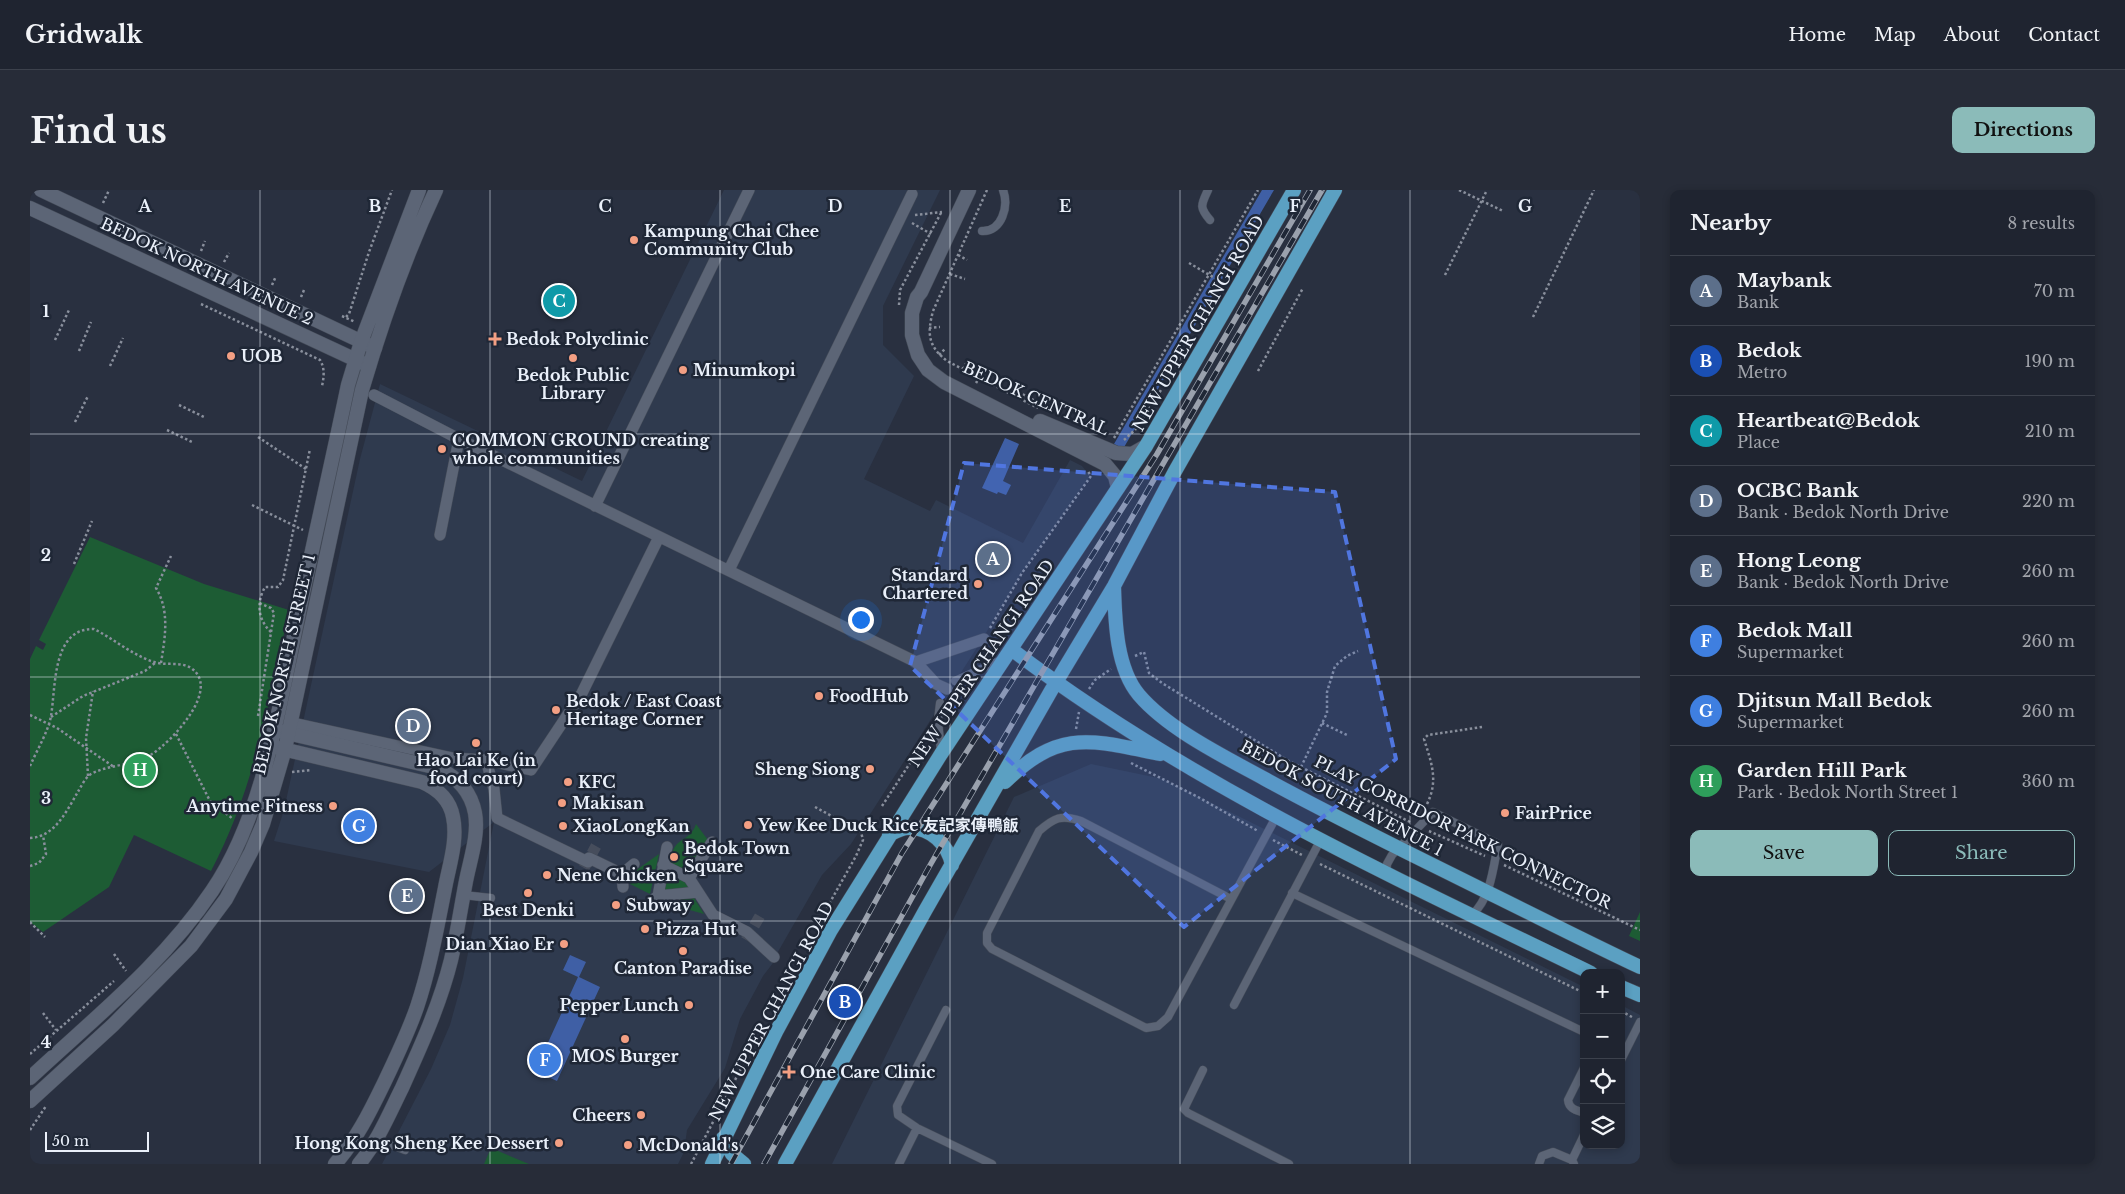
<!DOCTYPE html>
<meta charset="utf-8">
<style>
:root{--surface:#1f2430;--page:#272c38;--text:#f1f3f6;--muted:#a1a4ab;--line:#3c414c;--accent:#8bbbb9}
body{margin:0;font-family:"Libre Baskerville","Noto Sans SC",serif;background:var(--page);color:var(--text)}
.controls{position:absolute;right:15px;bottom:15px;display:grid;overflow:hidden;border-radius:10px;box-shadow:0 2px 8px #0003}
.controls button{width:45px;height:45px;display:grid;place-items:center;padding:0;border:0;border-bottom:1px solid var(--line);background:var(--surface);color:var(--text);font:25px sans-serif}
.scale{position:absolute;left:15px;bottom:12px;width:104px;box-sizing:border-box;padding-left:5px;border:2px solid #eaf0fa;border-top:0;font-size:14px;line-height:18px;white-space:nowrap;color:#eaf0fa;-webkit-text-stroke:4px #1f2736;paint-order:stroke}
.you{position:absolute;left:830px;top:429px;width:18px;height:18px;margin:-12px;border:4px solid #fff;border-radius:50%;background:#1a73e8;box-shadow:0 0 0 8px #1a73e833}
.badge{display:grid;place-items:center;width:32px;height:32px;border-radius:50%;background:var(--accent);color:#fff;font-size:16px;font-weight:700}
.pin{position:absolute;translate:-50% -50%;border:2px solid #fff;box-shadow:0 1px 5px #0006}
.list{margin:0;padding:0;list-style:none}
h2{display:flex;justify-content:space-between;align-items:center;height:65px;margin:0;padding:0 20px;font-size:21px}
h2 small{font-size:16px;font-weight:400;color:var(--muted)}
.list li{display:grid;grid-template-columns:32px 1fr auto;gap:15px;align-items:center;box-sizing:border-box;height:70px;padding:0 20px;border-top:1px solid var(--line)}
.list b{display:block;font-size:19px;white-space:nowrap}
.list p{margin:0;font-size:16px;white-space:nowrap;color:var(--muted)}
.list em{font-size:16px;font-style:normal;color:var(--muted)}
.actions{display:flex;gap:10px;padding:15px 20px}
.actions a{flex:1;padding:11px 0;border:1px solid var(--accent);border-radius:10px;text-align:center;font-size:18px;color:var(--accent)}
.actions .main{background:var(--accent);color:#111}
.icon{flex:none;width:28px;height:28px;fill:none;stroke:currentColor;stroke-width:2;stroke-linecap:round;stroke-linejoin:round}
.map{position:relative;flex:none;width:1610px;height:974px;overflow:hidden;border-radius:10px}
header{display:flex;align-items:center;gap:30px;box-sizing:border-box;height:70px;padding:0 25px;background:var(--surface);border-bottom:1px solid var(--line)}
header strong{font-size:24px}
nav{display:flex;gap:28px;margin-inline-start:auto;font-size:18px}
.intro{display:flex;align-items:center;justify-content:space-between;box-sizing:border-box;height:120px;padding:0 30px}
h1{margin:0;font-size:35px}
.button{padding:12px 22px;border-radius:10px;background:var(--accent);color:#111;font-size:18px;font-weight:700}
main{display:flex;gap:30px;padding:0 30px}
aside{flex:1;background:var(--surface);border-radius:10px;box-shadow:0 2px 8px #0003}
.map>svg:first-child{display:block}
.built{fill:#2f3a4e}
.green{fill:#1d5c34}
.water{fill:#3f5fa5}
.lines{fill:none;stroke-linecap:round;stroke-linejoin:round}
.pedestrian-tunnel{stroke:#464d5c;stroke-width:11;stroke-dasharray:11 5.5;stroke-linecap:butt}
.service-casing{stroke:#454c59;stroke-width:9}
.pedestrian-casing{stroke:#454c59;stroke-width:12}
.minor-casing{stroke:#454c59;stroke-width:15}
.tertiary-casing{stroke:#454c59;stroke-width:15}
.primary-casing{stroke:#454c59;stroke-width:15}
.path{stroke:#898f9c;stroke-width:2.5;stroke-dasharray:2.5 2.5;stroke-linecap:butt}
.service{stroke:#5c6576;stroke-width:8}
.pedestrian{stroke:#5c6576;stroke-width:11}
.minor{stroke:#5c6576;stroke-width:14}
.tertiary{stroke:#5c6576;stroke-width:14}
.primary{stroke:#5ba0c2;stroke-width:14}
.rail-casing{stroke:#9aa1ad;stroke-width:5.5}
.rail{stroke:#1f2736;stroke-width:4;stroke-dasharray:11;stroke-linecap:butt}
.marked{fill:#5076e0;fill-opacity:0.2;stroke:#5076e0;stroke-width:4;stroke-dasharray:10 6;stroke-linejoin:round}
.grid{fill:none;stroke:#eaf0fa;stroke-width:1;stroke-opacity:0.55}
.poi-dot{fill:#f39f83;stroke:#1f2736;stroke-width:2}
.labels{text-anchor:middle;stroke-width:5;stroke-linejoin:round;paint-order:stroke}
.poi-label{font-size:16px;font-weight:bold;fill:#eaf0fa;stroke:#1f2736;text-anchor:start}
.street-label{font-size:16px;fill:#eaf0fa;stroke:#1f2736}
.grid-label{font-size:16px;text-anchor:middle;font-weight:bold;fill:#eaf0fa;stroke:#1f2736;stroke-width:5;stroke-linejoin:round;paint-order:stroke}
</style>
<header>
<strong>Gridwalk</strong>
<nav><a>Home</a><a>Map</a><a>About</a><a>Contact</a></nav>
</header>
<div class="intro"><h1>Find us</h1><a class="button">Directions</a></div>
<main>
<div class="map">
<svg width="1610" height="974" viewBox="0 0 1610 974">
<rect width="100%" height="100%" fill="#293040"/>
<path class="built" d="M694,0H910L853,116V155L884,186L834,289L900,321L906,310L993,353L1040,270L1052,276L1060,286L992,383L948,456L821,654L792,685L745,767L746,769L733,786L710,829L695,878L657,940L654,962L648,974H352L401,879L420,835L433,788L464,632L399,682L244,651L254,620L330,269L350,194L552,291Z
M1061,574L1133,589L1554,797V955H1591V815L1610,825V974H802L984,607Z"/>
<path class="green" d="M60,347L174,394L259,420C240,509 224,600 181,681L104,645L79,697L13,742L0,732V469L6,456L13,460L16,454L9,450Z
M666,634L678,650L657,683L640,672C644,644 659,654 666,634Z
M629,664L620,704L600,694L598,686Z
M637,682L656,692L660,698L633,700Z
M664,708L674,724L649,717L634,710Z
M1610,722V751L1599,746Z
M461,958L499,974H454Z"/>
<path class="water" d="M1232,0H1244L1093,259L1084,254Z
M975,248L989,254L973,291L981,295L976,305L968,302L967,304L952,298Z
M540,765L556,772L549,787L570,797L527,891L505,881L548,787L533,780Z"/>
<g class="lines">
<path class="pedestrian-tunnel" d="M554,678L566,656
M716,750L731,724"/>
<defs>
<path id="service" d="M1178,0C1171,15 1169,17 1180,30
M952,41C972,42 979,16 973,0
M925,491L971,470
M910,513L908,530L911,562
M1356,685L1357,674L1362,665L1403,622L1468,654C1463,679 1461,707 1442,725
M1262,703L1554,842
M433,705L461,708
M1201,709L1051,631C1031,624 1024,628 1009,641L957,743V753L962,759L1116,838L1128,836L1138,827L1246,627
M1204,815L1290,651
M916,820L867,916L868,925L887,938L962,974
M1591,870L1610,832
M1554,878L1538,910C1539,919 1546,920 1554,923
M1173,880L1154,919L1158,923L1259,974
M347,949L375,960
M1542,970L1554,945
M869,974L887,938
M1509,974L1512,966L1523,962L1542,970L1544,974"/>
<path id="pedestrian" d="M344,205L429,249L886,472L906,494L917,499
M565,316L719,0
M410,345L429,249
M699,380L882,4
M886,472L954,449
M268,534L423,568L456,570L501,580L552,503L629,347
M456,570L464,599L467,628L558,672
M559,668L592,684
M633,675L659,688L683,725L717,742L744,767
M659,688L682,652
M593,697L592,684L604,674
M628,706L637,657
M624,709L628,706L668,702"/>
<path id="minor" d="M11,0L345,158
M939,0L891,102L887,107L882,123V145L888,165L898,180L914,192L1075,274L1085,286L1088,298
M0,18L339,176
M1010,231L1086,263L1102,264L1116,256
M244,540L408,578C427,587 441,602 445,623C449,645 440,670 436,691C431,717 427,744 421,770C410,814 391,856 372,898C359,924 348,951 329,974
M240,556L392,592C408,599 420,610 423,627C428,650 419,676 415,698C407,738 400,778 387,817C378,843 366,868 354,893C340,922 326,950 305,974"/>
<path id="tertiary" d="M0,888C63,829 133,774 182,701C234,625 249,516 268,427C284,349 302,272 318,195L331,152L389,0
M0,911L83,835L161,756L196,709L221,662L233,634L255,559L332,200C352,132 376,64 406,0"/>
<path id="primary" d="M1084,396C1085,430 1086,478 1109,505C1139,540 1195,567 1235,589C1308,629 1383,665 1457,702C1508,727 1559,753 1610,777
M981,459C1159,594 1361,686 1561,783
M975,592C1030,538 1061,550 1130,564
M859,645C865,642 872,638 878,638C901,637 918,655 922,675
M1591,797L1610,805
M693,948L702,964L714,974
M682,974L746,842L801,740L911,564L1116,256L1264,0
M755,974L895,721L1022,499L1084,396L1144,283L1305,0"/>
</defs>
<use href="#service" class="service-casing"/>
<use href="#pedestrian" class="pedestrian-casing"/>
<use href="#minor" class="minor-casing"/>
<use href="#tertiary" class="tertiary-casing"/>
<use href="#primary" class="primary-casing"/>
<path class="path" d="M957,0L903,121C897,144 898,156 917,171L1008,218
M1429,0L1473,21
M73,13L79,0
M885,25L912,22
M882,33L901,44
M171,61L175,51
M928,65L937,70
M194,72L199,63
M1159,73L1195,94
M920,84L935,89
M1415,85L1457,0
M242,95L246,86
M271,107L274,100
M171,114L290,170C295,178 294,187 292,196
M869,115L870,100L912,21
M312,126L325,132
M316,127L319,124L339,62L362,0
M1503,127L1564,0
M899,138L910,137
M25,150L39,120
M49,161L61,132
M909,165L916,158
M80,176L93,148
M933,179L937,172
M1228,181L1273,98
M946,193L953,182
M978,204L981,198L1022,220
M149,215L174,227
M45,232L58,206
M137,240L162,252
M228,247L276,279
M1084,248L1228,0
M1094,250L1107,238L1131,200
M222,315L273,340
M44,374L62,331
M960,438L992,383L1061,286L1057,280
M241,442C228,430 226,413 235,397H248L253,390L280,259
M1105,466L1114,462L1119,483L1132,493L1257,570L1380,632
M131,473C135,448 140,421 126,398L141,366
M1059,499L1065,490L1081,479
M0,525L27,538L84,577
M228,526L244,423L241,418L229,413
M21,527L53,506L115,481L125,473
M1292,533L1319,546
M1046,539L1049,522
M146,544L180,611L203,629
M1101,573L1168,607L1228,641
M0,576C7,560 18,542 21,526C26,496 22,438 64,439C84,449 102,465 124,472C135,476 150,471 161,478C192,499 141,552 122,564C105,576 79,574 61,584C55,588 52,595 49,600C38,618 26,647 0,648
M1271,577L1297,523V502L1305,476L1317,466L1328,461
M262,582L281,580
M58,586L56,548L63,501
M1397,614C1409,590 1401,572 1394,549L1398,545L1452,537
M852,616L899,544
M785,617L831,642L833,650L826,666L794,723
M1399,641L1455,666
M1243,650L1272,665
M1290,674L1554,803
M1474,675L1610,740
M0,676L9,673L16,664L13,645
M0,732L15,747
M84,764L96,781
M1591,821L1602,827
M13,823L26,840
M0,864L84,791
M0,940L16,916
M661,974L715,871"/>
<use href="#service" class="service"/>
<use href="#pedestrian" class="pedestrian"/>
<use href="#minor" class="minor"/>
<use href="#tertiary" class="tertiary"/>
<use href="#primary" class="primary"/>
<defs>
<path id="rail" d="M701,974L872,663L1127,264L1280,0
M734,974L899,677L1292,0"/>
</defs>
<use href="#rail" class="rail-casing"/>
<use href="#rail" class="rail"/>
</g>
<path class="marked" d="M934,273L1305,302L1366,569L1154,737L880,476Z"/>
<path class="grid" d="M230,0V974M460,0V974M690,0V974M920,0V974M1150,0V974M1380,0V974M0,244H1610M0,487H1610M0,731H1610"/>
<g class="poi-dot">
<circle cx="604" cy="50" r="5"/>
<path d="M462.5 141.5h5v5h5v5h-5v5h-5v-5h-5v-5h5z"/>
<circle cx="201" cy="166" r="5"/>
<circle cx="543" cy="168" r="5"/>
<circle cx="653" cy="180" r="5"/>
<circle cx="412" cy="259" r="5"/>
<circle cx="948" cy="394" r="5"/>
<circle cx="789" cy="506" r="5"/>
<circle cx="526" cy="520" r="5"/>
<circle cx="446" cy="553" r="5"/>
<circle cx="840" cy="579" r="5"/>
<circle cx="538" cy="592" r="5"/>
<circle cx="532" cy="613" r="5"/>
<circle cx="303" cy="616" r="5"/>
<circle cx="1475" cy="623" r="5"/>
<circle cx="718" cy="635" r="5"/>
<circle cx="533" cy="636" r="5"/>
<circle cx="644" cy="667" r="5"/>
<circle cx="517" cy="685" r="5"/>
<circle cx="498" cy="703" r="5"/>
<circle cx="586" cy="715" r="5"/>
<circle cx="615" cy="739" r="5"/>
<circle cx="534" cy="754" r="5"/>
<circle cx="653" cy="761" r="5"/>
<circle cx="659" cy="815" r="5"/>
<circle cx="595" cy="849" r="5"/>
<path d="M756.5 874.5h5v5h5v5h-5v5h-5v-5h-5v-5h5z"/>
<circle cx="611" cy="925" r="5"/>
<circle cx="529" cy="953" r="5"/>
<circle cx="598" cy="955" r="5"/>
</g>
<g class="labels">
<g class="poi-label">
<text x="614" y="47">Kampung Chai Chee<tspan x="614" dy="18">Community Club</tspan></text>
<text x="476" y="155">Bedok Polyclinic</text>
<text x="211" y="172">UOB</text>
<text x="663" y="186">Minumkopi</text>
<text x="543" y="191" text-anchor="middle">Bedok Public<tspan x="543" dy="18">Library</tspan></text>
<text x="422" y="256">COMMON GROUND creating<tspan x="422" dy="18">whole communities</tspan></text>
<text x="938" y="391" text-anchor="end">Standard<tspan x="938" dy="18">Chartered</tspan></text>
<text x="799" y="512">FoodHub</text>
<text x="536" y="517">Bedok / East Coast<tspan x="536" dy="18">Heritage Corner</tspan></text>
<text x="446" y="576" text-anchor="middle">Hao Lai Ke (in<tspan x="446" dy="18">food court)</tspan></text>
<text x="830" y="585" text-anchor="end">Sheng Siong</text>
<text x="548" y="598">KFC</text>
<text x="542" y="619">Makisan</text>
<text x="293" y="622" text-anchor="end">Anytime Fitness</text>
<text x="1485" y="629">FairPrice</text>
<text x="728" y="641">Yew Kee Duck Rice 友記家傳鴨飯</text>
<text x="543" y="642">XiaoLongKan</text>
<text x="654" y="664">Bedok Town<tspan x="654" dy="18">Square</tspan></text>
<text x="527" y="691">Nene Chicken</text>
<text x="596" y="721">Subway</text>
<text x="498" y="726" text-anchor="middle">Best Denki</text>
<text x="625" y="745">Pizza Hut</text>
<text x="524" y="760" text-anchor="end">Dian Xiao Er</text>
<text x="653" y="784" text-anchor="middle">Canton Paradise</text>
<text x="649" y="821" text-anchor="end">Pepper Lunch</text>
<text x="595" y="872" text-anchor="middle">MOS Burger</text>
<text x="770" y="888">One Care Clinic</text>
<text x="601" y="931" text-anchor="end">Cheers</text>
<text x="519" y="959" text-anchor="end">Hong Kong Sheng Kee Dessert</text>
<text x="608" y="961">McDonald's</text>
</g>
<g class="street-label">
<text transform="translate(177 81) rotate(25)" y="6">BEDOK NORTH AVENUE 2</text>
<text transform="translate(1168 133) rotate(-60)" y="6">NEW UPPER CHANGI ROAD</text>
<text transform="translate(1006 208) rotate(24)" y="6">BEDOK CENTRAL</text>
<text transform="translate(951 473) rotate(-56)" y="6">NEW UPPER CHANGI ROAD</text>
<text transform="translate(254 474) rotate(-77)" y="6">BEDOK NORTH STREET 1</text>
<text transform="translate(1312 608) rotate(28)" y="6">BEDOK SOUTH AVENUE 1</text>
<text transform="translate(1433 642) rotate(26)" y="6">PLAY CORRIDOR PARK CONNECTOR</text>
<text transform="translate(741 821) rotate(-62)" y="6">NEW UPPER CHANGI ROAD</text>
</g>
</g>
<g class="grid-label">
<text x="115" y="22">A</text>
<text x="345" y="22">B</text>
<text x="575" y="22">C</text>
<text x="805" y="22">D</text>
<text x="1035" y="22">E</text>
<text x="1265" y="22">F</text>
<text x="1495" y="22">G</text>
<text x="16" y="127">1</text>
<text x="16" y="371">2</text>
<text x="16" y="614">3</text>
<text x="16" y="858">4</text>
</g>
</svg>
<div class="controls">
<button>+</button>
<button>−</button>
<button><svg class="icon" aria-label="locate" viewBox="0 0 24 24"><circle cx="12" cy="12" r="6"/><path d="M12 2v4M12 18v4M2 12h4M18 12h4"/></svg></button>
<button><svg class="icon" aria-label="layers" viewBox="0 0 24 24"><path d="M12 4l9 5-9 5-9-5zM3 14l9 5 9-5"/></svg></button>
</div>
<div class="scale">50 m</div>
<div class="you"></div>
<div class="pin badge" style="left:963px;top:369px;background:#5c6f8a">A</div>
<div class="pin badge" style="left:815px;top:812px;background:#1a4fb4">B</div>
<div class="pin badge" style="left:529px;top:111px;background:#0f9aa8">C</div>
<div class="pin badge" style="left:383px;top:536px;background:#5c6f8a">D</div>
<div class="pin badge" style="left:377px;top:706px;background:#5c6f8a">E</div>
<div class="pin badge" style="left:515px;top:870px;background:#3f7fe0">F</div>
<div class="pin badge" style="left:329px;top:636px;background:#3f7fe0">G</div>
<div class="pin badge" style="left:110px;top:580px;background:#2e9e5b">H</div>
</div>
<aside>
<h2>Nearby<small>8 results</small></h2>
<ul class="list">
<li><span class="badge" style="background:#5c6f8a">A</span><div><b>Maybank</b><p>Bank</p></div><em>70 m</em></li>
<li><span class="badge" style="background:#1a4fb4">B</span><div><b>Bedok</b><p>Metro</p></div><em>190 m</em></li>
<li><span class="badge" style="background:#0f9aa8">C</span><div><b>Heartbeat@Bedok</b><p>Place</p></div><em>210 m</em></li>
<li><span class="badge" style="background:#5c6f8a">D</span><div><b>OCBC Bank</b><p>Bank · Bedok North Drive</p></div><em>220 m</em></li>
<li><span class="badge" style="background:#5c6f8a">E</span><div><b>Hong Leong</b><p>Bank · Bedok North Drive</p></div><em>260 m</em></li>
<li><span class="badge" style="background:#3f7fe0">F</span><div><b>Bedok Mall</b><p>Supermarket</p></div><em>260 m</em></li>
<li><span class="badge" style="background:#3f7fe0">G</span><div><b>Djitsun Mall Bedok</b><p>Supermarket</p></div><em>260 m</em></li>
<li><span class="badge" style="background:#2e9e5b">H</span><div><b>Garden Hill Park</b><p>Park · Bedok North Street 1</p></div><em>360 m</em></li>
</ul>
<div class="actions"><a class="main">Save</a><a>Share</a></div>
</aside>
</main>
